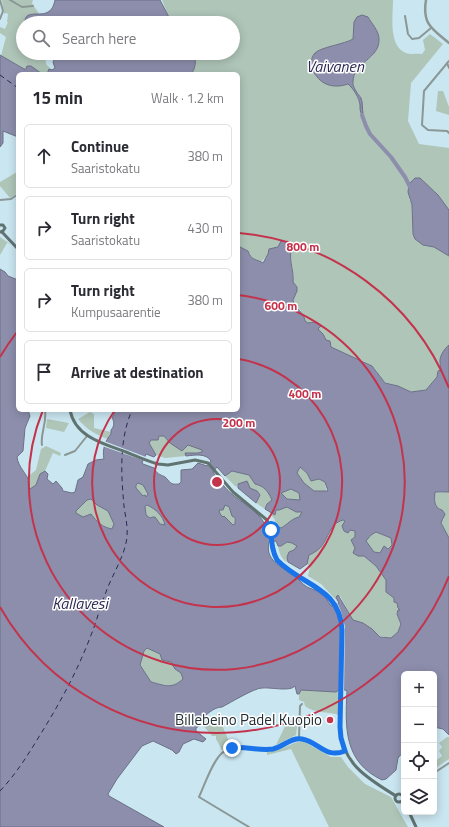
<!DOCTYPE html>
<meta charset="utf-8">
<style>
:root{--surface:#fff;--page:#f7f7f7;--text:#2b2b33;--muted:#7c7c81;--line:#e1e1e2}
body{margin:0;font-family:"Titillium Web",sans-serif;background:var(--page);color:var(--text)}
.controls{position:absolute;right:12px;bottom:12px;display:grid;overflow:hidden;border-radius:6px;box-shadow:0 2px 10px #0003}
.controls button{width:36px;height:36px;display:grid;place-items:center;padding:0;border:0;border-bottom:1px solid var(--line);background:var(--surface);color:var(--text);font:20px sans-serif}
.stop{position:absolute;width:12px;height:12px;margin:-9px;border:3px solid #1a73e8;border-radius:50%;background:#fff}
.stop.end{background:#1a73e8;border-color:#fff;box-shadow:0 1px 4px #0008}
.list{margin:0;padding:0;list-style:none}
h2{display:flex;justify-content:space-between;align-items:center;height:52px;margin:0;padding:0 16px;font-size:17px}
h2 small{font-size:13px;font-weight:400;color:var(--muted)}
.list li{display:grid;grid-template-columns:26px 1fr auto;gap:12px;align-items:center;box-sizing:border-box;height:64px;margin:0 8px 8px;padding:0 8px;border:1px solid var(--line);border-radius:6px}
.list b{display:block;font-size:15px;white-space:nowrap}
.list p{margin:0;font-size:13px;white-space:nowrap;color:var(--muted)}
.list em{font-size:13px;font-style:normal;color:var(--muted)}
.icon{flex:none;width:22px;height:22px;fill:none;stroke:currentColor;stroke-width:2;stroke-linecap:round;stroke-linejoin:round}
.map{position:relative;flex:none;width:449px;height:827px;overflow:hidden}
.search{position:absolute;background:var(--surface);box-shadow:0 2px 10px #0003;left:16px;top:16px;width:224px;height:44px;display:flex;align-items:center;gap:10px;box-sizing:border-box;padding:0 14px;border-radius:22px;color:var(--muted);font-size:15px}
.panel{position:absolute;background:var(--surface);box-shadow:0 2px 10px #0003;left:16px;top:72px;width:224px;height:340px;border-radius:6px}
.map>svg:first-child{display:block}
.green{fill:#afc5b8;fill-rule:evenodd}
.water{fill:#8c8eac;stroke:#6c7187;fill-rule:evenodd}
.pier{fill:#cae6f1}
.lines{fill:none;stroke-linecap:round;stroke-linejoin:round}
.river{stroke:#8c8eac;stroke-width:4}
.ferry{stroke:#2b2953;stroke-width:1;stroke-dasharray:5 4;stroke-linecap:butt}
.minor{stroke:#8a9795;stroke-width:2}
.tertiary{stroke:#8a9795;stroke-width:2.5}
.secondary{stroke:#607371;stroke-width:3}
.route{stroke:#1a73e8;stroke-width:5}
.ring{fill:none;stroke:#c4334c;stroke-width:2}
.poi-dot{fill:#c4334c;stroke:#fff;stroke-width:1.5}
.labels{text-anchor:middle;stroke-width:3;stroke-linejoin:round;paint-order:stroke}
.poi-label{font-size:15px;fill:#232e32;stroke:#fff;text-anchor:end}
.water-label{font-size:16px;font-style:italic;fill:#2b2953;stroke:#fff}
.centre{fill:#c4334c;stroke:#fff;stroke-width:2}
.ring-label{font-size:12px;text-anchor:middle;font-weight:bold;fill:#c4334c;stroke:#fff;stroke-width:3;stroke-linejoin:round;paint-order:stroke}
</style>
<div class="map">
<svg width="449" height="827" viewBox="0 0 449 827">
<rect width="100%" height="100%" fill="#cae6f1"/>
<path class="green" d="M2,0H33L32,3L39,14H31L25,19V23H23V53H52L45,56L46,64L52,70L50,69L47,74L39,73L31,66L24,69L1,56L6,37L0,33V27L5,29L8,22H7L8,14L6,13L4,14Z
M162,0H393C393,16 388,46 406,53C410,55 417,53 422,54L425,50L423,40L430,34L443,44L411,83L408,121L419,144L449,148V210C444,205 440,198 435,192C430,187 424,184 419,178L409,199L412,205L413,234L423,245L434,247L449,256V345L439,363L441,368V370L438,371L437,377L426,390C410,395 410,390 396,386C393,384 388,384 385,382C380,379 379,374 375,369C373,367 368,364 365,362C351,355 327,353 323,334L317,329L319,328L313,322L308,323L305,321L301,311L294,303V294L297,291L293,282V271L290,258L291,251L288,247L287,241L274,249L261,262C255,261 250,258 248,251L238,246V74H178V53H233V23H171ZM368,17L377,31L373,55L354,71L352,83L362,100V111L355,91L352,87L312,64L313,58L316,53L337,44L348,43L353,39L354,22Z
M438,91H443L449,107V115L436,111Z
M17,172L18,192L10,198L0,186V182Z
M0,237L10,244L7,243L0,255Z
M90,412L94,414V428L111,432V434L108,439C96,435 86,429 78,419Z
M47,419L69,423L64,432L46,428Z
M159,436H164L170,443L188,444L202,450V452L198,453H186V456L165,458L156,455L149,443L151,440Z
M46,446L61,453L60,456L53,453L45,471L43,472L36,485L30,489L26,478L36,470L41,449Z
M300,467L307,473L311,481L319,479L325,482L326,490L328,492L314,491L304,483L297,473Z
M232,471L249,475L255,484C264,486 268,491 272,500L267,504L265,509L256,503L260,495L250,488L238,484L236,487L225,476Z
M138,483L143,485L148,494L146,497C141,496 136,491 136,485Z
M291,489L300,493V500L287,499L281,493Z
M435,492L440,493L449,492V538L441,523L444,519L435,506Z
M74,495L78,496L80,501L79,504L73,505L72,499Z
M92,499L97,505L108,511L114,524L112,529C102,526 97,522 91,514L83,518L76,513V511L87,500Z
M147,505C155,508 164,516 165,525L160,524L146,515L145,506Z
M225,505C231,508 234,517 235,524L233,525L224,516L223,518L220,514L219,509Z
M287,507L296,512H302L299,518C291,519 288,524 281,528L276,526L275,520L269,512L272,514L276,510H279Z
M343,520L350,529L355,531V548L358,556H364L376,566L386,580V592L394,598V602L397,603L400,610L397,614L401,624L398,632L391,638L380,636L372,629L363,623L353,620L340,596L338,599L339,603L321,584L308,576L310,567L307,564L308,555L315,552L326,542L335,525Z
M376,532L391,538L392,545L380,553L374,552L366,541L371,535Z
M287,542L292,543L297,546L294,550L289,552L287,557L288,562H287C281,559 279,552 278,546H281Z
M147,648L160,654L162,660L171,662L176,669L181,672L183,679C171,690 164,685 151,682L140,665L144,651Z
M301,690L338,691L339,693V715C327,711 315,714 305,706L304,702L299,700V694Z
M204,716L220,720L230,744L234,745L229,746L222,750L216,739V736H212L202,724L201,721Z
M298,719L296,735L276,745L288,720Z
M447,737H449V759L437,767L434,762L442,756L439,751L442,747L439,743Z
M303,741L331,757H341L348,767L365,784L391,797L408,827H329L291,749L267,755V751C280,753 290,742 303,741Z"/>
<path class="water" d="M55,0H160L172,23H25C24,10 38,16 46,13C52,11 54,5 55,0Z
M362,15L368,17C372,24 379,31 379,39C380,59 353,62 353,82C352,86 358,94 361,98C363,103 362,108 363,113L362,115C360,111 360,110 360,105C359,98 354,89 348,84C342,86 336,87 329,85C317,82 305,64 315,53C321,47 345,44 353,39L354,22L357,17Z
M53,53H188L187,57L188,59L191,53L194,54C196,61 196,68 191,74H47L49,69L52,70L55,68L53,62L55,58Z
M0,55L24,69H26L27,66H31L42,74H18V137L3,131V143L0,147Z
M415,178H420L438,195L449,210V256L434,247L423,245L415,239L413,234L412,205L408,192L409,184Z
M281,241L286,242L288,241L290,243L288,247L291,251C289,262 294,270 293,282L297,287V291L293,300C295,309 304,312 305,321L308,323C314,322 316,322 321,326L318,329L323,334L326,340L330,341L331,347L372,366L385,383L398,386L411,392L426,390L437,377L438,371L441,370C441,368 440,366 440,363C439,357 444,349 449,345V492H435C434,500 434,508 442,510L445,514L441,523L449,538V735L443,729L434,727V674H404V751L398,758L396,770L386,779L382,780C344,762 345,728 347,691L345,690H339L336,692L301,690L299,694H297L295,686C290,692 270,687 262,688C254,688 230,703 222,707C214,707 205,715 201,721L202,724L196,728V731L206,739L203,742L194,739L183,744L179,752L176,754L172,750L153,741L142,746L117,779L108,794L109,796L164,827H0V269L5,272L8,276L18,280V410H28L30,416L25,428L23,451L17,457C18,467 28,475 29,482C29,485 29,487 30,489L36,485L40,474L45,471L48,474L47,479L53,484L56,481L62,488L63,491L72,493L75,492L78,480L83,477L88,464L96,460L104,459C102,450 105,441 111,434V430C114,427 115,422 112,418L115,412L112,410H238V246L248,251C251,261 257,259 263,263L268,254L269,249L278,247ZM159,436H164L170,443L182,451L188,445L202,450V452L198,453H185L186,456C195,455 206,453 211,461L207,466L198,463L192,469L181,470V482L179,484C169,485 171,482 165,477C159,474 157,474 154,468L143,464L142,463L146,454L154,457L156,455L149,443L151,440H158ZM217,467L225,476L232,471L249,475L255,484C264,486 268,491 272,500L267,504L265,509L275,515L276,510H279L287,507L296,512H302L299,517C291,519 288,524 281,528L276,526L275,533H268C266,527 264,521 259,516C248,504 233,498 223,485L219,487L216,486V481L218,480L213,472ZM300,467L307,473L311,481L319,479L325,482L328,491H314L304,483L297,473ZM138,483L143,485L148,494L146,497L145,495L143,496L136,488V485ZM291,489L299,493L300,500L287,499L281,493ZM91,499L97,505L108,511L114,524L112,529C102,527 97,522 91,514L83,517L76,513V511L87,500ZM147,505C156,509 163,516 165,525L160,524L155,517H153L150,518L146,515L145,506ZM225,505L229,507L232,516L235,518V524L233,525L224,516L223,517L220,514L219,510H223ZM343,520L345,521L342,526L344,531L348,533L350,530L355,531V537L351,540L355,548L353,553L358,556H364L376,566L386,580V592L394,598V602L397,603L398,608L400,610H398L397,614L401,624L398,632L391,638L380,637L372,629L363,623L353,620L338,595L336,597L339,603L331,606C328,601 324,595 319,592C316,590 311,589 307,587C302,584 298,578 293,575C280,566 265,560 269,542L276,541L278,546H281L287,542L292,543L297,546L294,550L289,552L287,557L288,562L300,569L307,564L309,555C326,548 325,537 334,525C336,523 340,521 343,520ZM376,532L391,538L392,545L388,549L384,546L380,553L374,552L366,541L371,535ZM147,648L160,654L162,660L171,662L175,669L181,673L183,679C171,690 164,685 151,682L140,665L144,651Z
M247,481L250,488L257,491L260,495L256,503L238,488V484Z"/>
<path class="pier" d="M104,441L146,457L145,461L102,446Z
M337,602L341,611L345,627L344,692H340L341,631L339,617L333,604Z"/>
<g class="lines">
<path class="river" d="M362,115L366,126L370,134L391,157L405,177L411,189"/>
<path class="ferry" d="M0,75L18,88
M0,791C16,774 28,755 40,735C60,703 78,670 91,635C97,621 100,606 106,592C112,575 126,554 127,536C128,526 125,515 124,506C121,474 119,440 132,410"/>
<path class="minor" d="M10,0L22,7L33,6
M405,16L408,34L412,39L419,38L431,28
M0,19L3,11L0,0
M449,61L424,91L422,125L428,130L447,131L449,133
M447,63L449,68
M0,200L11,199L18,194
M93,410H94
M42,445C40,434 47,424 45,410
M65,455L75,451L87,436
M299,738L300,706L302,704
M434,773L449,763
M402,795L404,793
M249,827L199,797C205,784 212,762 222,753C227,749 234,748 240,748C250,748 263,751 274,748C284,746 292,737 303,739C319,742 325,759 345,751"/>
<path class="tertiary" d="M426,0C422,24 432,29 449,43"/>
<path class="secondary" d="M0,225H3L5,228L3,231L0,232
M2,232L18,249
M70,410C75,437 104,444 126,452C136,456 147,461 158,464L168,465L195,460L208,463L233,492L267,520L271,530L274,555L277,560C302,587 339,585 342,631L340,727C342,764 367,778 396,796
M395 798a4 4 0 1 1 8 0a4 4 0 1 1-8 0Z
M409,812L416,827"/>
</g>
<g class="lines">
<path class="route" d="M232,748C245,746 259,751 273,749C283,747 291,737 302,739C319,742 325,759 345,751L341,738L340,727L342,630C340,587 302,586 277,560C272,551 271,541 271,530"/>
</g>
<g class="ring">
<circle cx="217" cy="482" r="63"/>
<path d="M239 359A125 125 0 1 1 115 410"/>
<path d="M238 295A188 188 0 1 1 43 410"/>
<path d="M449 576A250 250 0 0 1 0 607M0 357A250 250 0 0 1 17 332M239 233A250 250 0 0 1 449 388"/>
</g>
<circle class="poi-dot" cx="330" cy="720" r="4"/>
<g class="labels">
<g class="poi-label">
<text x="322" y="725">Billebeino Padel Kuopio</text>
</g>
<g class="water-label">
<text x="335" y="72">Vaivanen</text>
<text x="80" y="609">Kallavesi</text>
</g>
</g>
<circle cx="217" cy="482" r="6" class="centre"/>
<g class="ring-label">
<text x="303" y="251">800 m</text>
<text x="281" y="310">600 m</text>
<text x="305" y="398">400 m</text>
<text x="239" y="427">200 m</text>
</g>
</svg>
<div class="controls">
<button>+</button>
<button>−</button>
<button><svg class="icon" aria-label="locate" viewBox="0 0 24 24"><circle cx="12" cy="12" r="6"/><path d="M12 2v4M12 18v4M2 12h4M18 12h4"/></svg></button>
<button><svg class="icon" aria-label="layers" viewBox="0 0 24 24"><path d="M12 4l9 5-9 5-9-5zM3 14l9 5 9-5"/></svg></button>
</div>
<div class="stop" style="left:271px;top:530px"></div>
<div class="stop end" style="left:232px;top:748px"></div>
<div class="search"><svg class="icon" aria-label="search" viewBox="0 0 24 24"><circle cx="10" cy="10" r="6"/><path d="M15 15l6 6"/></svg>Search here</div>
<section class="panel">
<h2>15 min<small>Walk · 1.2 km</small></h2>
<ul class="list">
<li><svg class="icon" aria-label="ahead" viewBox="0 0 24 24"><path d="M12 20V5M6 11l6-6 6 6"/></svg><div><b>Continue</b><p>Saaristokatu</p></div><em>380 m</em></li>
<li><svg class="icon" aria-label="right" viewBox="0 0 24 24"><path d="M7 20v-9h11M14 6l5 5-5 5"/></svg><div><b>Turn right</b><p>Saaristokatu</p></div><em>430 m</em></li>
<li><svg class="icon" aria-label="right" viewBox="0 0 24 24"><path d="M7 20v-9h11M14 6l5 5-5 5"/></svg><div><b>Turn right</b><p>Kumpusaarentie</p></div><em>380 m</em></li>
<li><svg class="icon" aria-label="arrive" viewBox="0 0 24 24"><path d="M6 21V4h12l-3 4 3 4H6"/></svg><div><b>Arrive at destination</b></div></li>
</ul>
</section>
</div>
